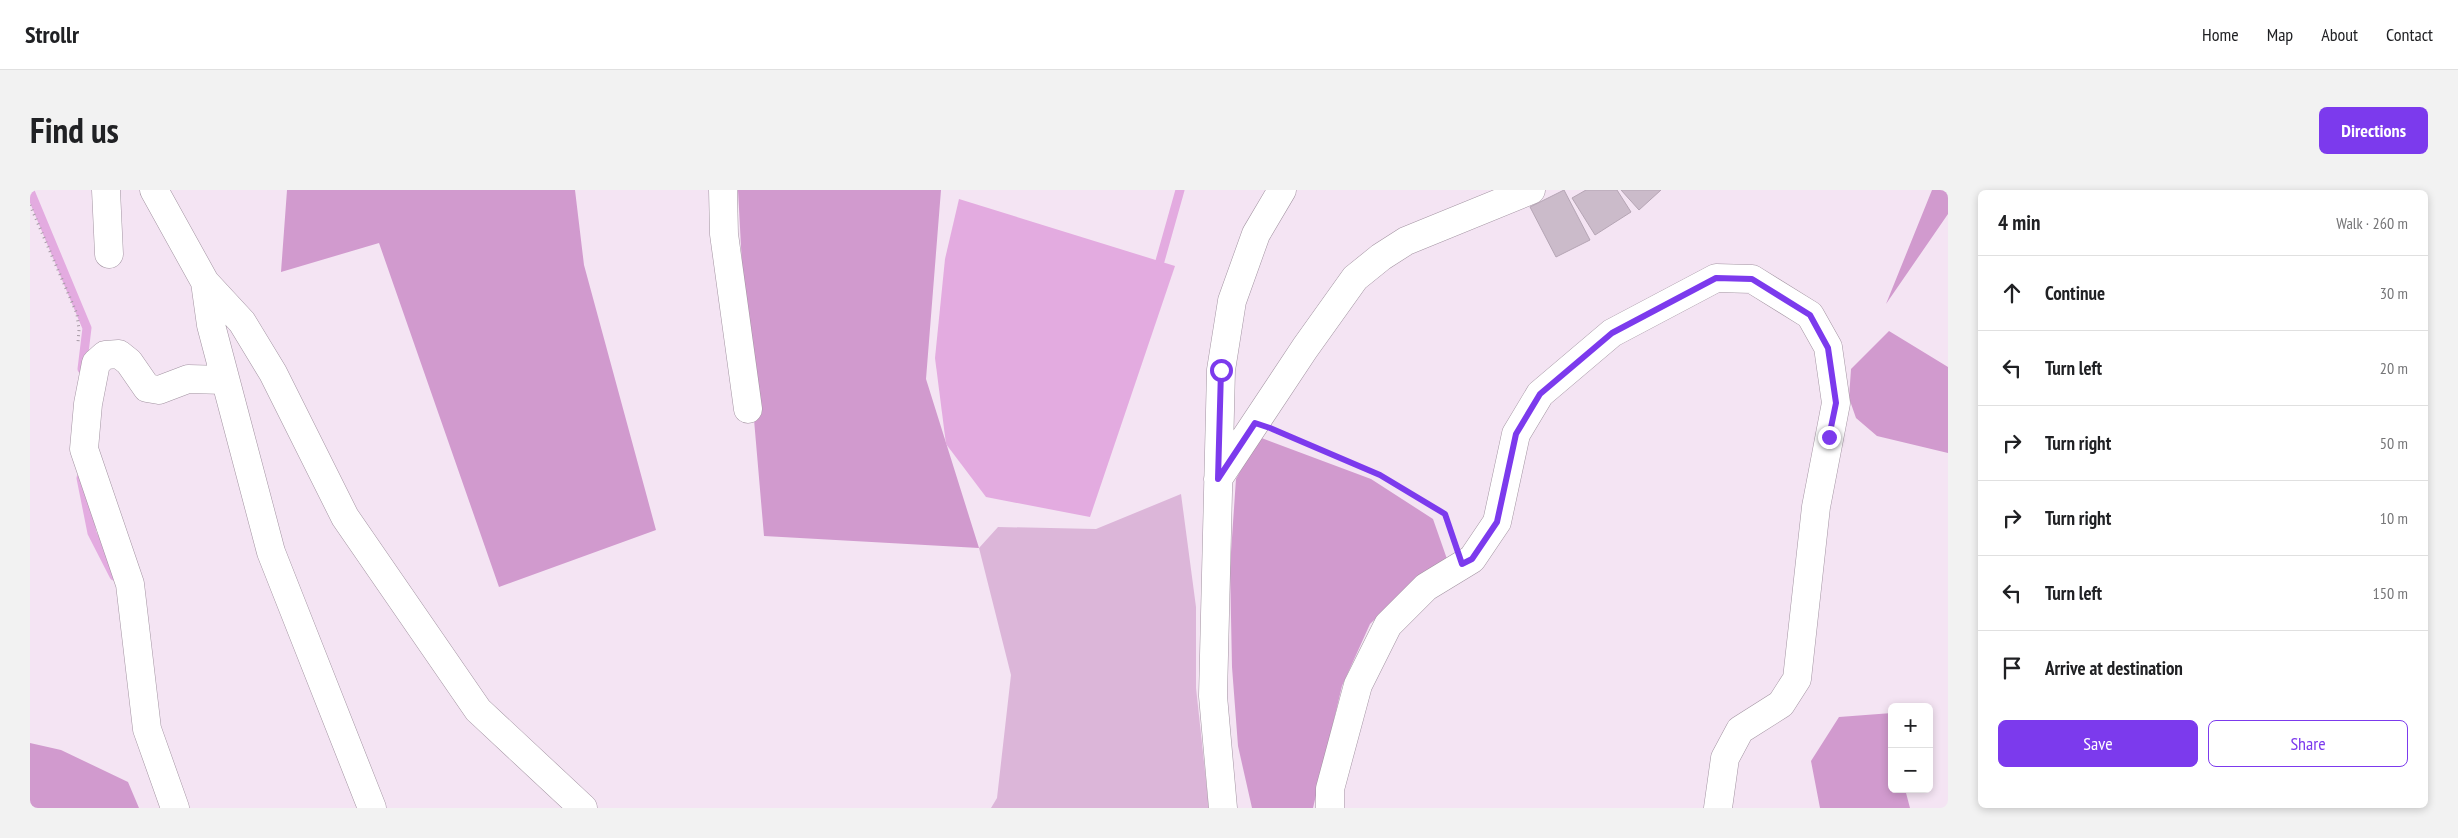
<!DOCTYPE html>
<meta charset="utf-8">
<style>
:root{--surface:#fff;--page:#f2f2f2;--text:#202124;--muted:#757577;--line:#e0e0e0;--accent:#7c3aed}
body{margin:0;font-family:"PT Sans Narrow",sans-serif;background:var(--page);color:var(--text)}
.controls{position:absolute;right:15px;bottom:15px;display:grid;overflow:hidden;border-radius:8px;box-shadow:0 2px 8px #0003}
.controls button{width:45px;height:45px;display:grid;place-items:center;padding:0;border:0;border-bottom:1px solid var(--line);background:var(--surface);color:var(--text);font:25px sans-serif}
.stop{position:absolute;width:15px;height:15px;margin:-11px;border:4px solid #7c3aed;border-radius:50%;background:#fff}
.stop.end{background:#7c3aed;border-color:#fff;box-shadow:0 1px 5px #0008}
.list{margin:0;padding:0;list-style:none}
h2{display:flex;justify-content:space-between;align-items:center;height:65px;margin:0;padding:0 20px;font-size:21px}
h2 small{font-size:16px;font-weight:400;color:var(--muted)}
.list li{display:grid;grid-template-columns:32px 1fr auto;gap:15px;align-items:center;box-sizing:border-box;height:75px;padding:0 20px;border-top:1px solid var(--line)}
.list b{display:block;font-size:19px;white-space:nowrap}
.list em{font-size:16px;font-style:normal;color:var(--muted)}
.actions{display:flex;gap:10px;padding:15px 20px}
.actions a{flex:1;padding:11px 0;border:1px solid var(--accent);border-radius:8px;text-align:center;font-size:18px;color:var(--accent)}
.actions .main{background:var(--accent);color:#fff}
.icon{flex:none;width:28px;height:28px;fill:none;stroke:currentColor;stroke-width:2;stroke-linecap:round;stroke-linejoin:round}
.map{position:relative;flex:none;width:1918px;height:618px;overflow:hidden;border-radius:8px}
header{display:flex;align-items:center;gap:30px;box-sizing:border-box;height:70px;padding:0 25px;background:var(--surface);border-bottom:1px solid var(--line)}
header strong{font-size:24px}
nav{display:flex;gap:28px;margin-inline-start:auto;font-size:18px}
.intro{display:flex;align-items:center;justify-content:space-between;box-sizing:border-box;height:120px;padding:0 30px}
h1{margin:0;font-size:35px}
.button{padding:12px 22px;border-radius:8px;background:var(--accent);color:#fff;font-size:18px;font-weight:700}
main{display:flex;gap:30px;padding:0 30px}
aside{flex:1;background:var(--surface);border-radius:8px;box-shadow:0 2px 8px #0003}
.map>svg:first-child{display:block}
.green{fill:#dcb6d9}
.forest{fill:#d19ace}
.water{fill:#e3abe0}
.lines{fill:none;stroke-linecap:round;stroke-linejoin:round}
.stream{stroke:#e3abe0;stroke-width:9}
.building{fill:#cbbbca;stroke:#b5a5b4}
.minor-casing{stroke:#a293a1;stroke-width:29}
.path{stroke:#a69aa5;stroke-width:3;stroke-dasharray:1 4;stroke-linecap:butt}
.minor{stroke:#fff;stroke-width:28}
.route{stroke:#7c3aed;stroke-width:6}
</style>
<header>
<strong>Strollr</strong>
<nav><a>Home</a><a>Map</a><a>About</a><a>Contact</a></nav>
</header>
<div class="intro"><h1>Find us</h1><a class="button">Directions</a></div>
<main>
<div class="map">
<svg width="1918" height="618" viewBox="0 0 1918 618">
<rect width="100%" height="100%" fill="#f4e4f3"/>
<path class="green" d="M1151,304L1166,417V498L1179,618H961L967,608L981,485L949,358L968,337L1066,339Z"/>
<path class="forest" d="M257,0H545L554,75L626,340L469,397L349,53L251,82Z
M708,0H911L896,189L949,358L734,346L714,113Z
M1902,0H1918V24L1856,114Z
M1859,141L1918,177V263L1847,246L1826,228L1819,208L1821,179Z
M1229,247L1341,289L1403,329L1417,369L1379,396L1340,434L1312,496L1283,618H1222L1208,556L1202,477L1200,377L1206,289Z
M1862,523V599H1875L1880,618H1790L1781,571L1809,527Z
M0,553L31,560L98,592L109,618H0Z"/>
<path class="water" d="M929,9L1145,76L1060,327L956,307L916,254L905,168L915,69Z"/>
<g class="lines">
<path class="stream" d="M0,1L57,138L52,179
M1130,71L1150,0
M51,288L62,343L84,386"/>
</g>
<path class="building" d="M1534,0L1560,50L1526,67L1500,17Z
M1556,0H1587L1601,22L1565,45L1542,8Z
M1591,0H1631L1609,20Z"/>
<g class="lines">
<defs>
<path id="minor" d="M76,0L79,64
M124,0L175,92L212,132L243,183L315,327L448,520L553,618
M693,0L694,44L718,219
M175,92L181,135L241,362L342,618
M1188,289L1275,158L1325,88L1351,67L1376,51L1501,0
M145,618L117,539L100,394L54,259L58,214L66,173L75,165L89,164L99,172L117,198L129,200L158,189L195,190
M1193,618L1183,506L1191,180L1202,111L1226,44L1252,0
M1300,618V599L1328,495L1358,435L1396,397L1442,369L1467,332L1486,244L1510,204L1582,143L1686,88L1722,89L1780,125L1798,157L1806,213L1786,317L1767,489L1751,514L1710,540L1695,568L1688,618"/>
</defs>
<use href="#minor" class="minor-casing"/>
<path class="path" d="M0,15L47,124L49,140L48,152
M1251,243L1350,285L1415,324L1423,348"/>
<use href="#minor" class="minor"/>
</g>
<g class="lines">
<path class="route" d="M1191,180L1188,289L1225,233L1240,238L1350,285L1415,324L1432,374L1442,369L1467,332L1486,244L1510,204L1582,143L1686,88L1722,89L1780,125L1798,158L1806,213L1799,247"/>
</g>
</svg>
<div class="controls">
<button>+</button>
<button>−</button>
</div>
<div class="stop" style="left:1191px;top:180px"></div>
<div class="stop end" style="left:1799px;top:247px"></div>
</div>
<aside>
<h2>4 min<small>Walk · 260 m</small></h2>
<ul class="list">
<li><svg class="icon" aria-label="ahead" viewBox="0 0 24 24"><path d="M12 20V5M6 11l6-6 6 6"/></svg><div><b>Continue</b></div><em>30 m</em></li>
<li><svg class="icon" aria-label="left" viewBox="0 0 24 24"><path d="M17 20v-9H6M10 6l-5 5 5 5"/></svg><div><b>Turn left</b></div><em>20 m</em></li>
<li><svg class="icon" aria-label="right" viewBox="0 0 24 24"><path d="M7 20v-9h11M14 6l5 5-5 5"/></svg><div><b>Turn right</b></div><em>50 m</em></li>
<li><svg class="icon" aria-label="right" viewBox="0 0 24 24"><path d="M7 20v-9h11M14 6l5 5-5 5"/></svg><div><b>Turn right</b></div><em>10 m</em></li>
<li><svg class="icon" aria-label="left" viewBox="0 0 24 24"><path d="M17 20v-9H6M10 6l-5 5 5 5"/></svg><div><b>Turn left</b></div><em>150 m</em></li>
<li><svg class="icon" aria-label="arrive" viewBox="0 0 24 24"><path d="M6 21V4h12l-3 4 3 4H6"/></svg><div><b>Arrive at destination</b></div></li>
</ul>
<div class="actions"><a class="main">Save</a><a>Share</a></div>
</aside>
</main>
